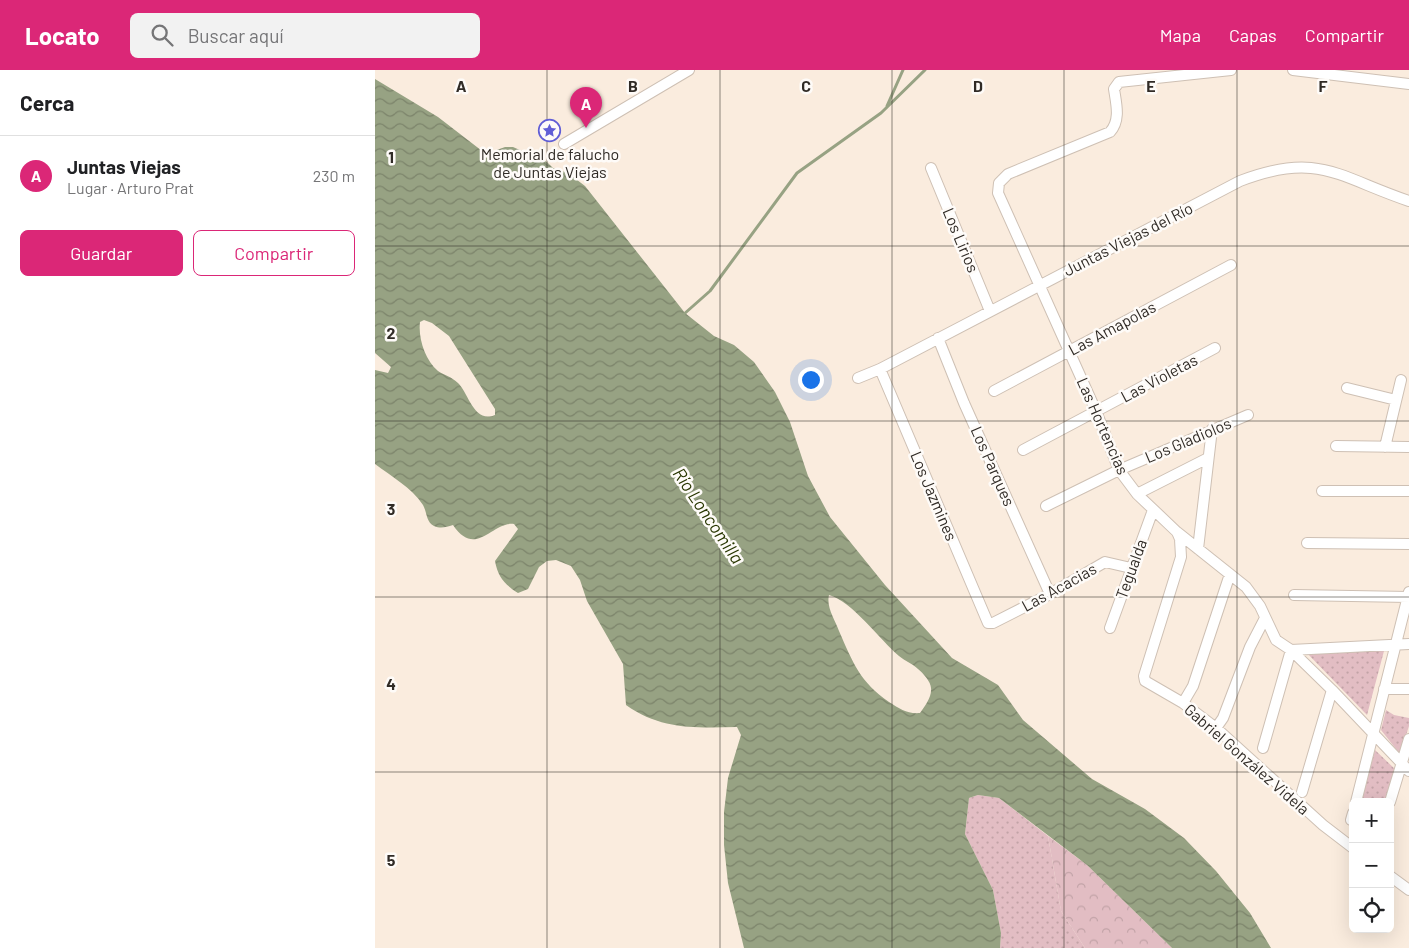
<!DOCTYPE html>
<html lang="es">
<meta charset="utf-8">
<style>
:root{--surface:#fff;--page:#f2f2f2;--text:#202124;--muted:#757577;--line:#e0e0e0;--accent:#db2777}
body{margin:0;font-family:Barlow,sans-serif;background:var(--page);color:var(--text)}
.controls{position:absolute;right:15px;bottom:15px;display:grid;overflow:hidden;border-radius:8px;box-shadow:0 5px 20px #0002}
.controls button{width:45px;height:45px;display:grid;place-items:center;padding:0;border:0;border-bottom:1px solid var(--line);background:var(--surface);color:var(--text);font:25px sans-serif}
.you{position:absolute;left:435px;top:309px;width:18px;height:18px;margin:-12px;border:4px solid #fff;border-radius:50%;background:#1a73e8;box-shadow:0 0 0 8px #1a73e833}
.badge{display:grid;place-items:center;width:32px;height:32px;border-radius:50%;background:var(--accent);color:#fff;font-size:16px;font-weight:700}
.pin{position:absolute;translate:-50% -41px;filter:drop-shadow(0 1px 2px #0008)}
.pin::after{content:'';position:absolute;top:26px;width:18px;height:15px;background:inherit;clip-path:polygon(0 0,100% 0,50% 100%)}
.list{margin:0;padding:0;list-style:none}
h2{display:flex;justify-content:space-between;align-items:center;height:65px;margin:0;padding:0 20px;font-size:21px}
h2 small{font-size:16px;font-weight:400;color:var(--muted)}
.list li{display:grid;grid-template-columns:32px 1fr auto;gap:15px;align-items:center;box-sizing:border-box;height:80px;padding:0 20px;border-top:1px solid var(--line)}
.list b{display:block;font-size:19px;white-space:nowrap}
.list p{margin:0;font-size:16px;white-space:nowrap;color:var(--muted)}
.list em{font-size:16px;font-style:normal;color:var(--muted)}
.actions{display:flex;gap:10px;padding:15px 20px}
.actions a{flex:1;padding:11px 0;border:1px solid var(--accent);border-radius:8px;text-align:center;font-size:18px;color:var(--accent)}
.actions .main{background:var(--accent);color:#fff}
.icon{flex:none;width:28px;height:28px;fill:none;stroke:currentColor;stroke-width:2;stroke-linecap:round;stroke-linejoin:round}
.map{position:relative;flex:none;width:1034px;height:878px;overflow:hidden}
header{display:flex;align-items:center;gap:30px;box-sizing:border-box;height:70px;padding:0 25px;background:var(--accent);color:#fff}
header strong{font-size:24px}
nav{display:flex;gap:28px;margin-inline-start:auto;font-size:18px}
.search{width:350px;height:45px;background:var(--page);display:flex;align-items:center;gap:12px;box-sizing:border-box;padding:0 18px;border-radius:8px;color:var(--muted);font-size:19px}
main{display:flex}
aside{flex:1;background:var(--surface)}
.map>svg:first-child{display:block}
.green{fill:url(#green-dots)}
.forest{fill:url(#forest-crowns)}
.water{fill:url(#water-waves);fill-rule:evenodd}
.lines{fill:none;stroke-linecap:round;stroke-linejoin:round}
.stream{stroke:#97a283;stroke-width:3}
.minor-casing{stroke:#cec0b4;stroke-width:12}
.minor{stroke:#fff;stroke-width:10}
.grid{fill:none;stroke:#302b26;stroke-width:1;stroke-opacity:0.55}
.labels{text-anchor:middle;stroke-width:5;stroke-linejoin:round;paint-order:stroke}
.poi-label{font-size:16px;fill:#302b26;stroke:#fefbf8}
.street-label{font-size:16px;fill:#302b26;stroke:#fefbf8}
.water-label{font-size:18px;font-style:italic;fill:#293702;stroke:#fefbf8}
.grid-label{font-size:16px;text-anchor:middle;font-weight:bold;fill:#302b26;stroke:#fefbf8;stroke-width:5;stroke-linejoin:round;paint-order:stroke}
</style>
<header>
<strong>Locato</strong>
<div class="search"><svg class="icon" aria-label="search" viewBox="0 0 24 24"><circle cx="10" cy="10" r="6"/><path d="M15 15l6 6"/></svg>Buscar aquí</div>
<nav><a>Mapa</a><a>Capas</a><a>Compartir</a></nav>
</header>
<main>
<aside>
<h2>Cerca<small></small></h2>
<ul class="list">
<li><span class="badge">A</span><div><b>Juntas Viejas</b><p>Lugar · Arturo Prat</p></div><em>230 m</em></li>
</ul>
<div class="actions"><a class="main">Guardar</a><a>Compartir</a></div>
</aside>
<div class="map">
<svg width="1034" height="878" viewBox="0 0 1034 878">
<defs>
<pattern id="green-dots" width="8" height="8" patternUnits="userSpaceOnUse" patternTransform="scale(1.25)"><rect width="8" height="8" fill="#e2bdc3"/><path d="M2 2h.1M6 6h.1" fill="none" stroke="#c2a3a7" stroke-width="1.8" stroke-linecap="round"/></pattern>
<pattern id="forest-crowns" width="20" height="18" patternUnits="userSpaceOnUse" patternTransform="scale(1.25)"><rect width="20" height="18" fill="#e2bdc3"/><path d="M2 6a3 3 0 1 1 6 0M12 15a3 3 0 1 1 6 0" fill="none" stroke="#c2a3a7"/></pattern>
<pattern id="water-waves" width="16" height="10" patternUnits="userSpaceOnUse" patternTransform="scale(1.25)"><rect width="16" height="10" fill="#97a283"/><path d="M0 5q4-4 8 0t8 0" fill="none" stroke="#7c846b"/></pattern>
</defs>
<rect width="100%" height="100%" fill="#faecde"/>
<path class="green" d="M930,581H1009L992,645Z
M1011,640L1019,645L1034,648V656L1025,684L1006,660Z
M1000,680L1021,700L1011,732H986Z
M603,725L624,728L673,766L686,841L710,878H625L626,863L618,820L590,764L594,728Z"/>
<path class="forest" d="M673,766L712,795L797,878H710L686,841Z"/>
<path class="water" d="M0,9L63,47L111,84L130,77H138L172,92L178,98L193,103L210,116L310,243L339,266L359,275L379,292L400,322L415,352L433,406L455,447L510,515L577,588L623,615L648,650L717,709L770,739L809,768L841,801L875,843L896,878H797L712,795L624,728L603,725L594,728L590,764L618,820L626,863L625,878H369L353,813L349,775V742L353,708L366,665L362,657C321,658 286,660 251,635L248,594L212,531L205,510L196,496L181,490L172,491L164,497L153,519L143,523C129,514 123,507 120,491L143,459L139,454C117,451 101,489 78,455C71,457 66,459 59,456C51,452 52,442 48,435C36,417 17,407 0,394V300L13,303L16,297L0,283ZM49,250L57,253L74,266L120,339V345C99,354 93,322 83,313C77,307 69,305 63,301C50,290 43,268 45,252ZM454,525C477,531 505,570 524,586C530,591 538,594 543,599C548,603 556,612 556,618C557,627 550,636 545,643C532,644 525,639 514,632C485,612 478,593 464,561C460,550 451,537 454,525Z"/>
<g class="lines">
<path class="stream" d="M512,36L528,0
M309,244L335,221L422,103L506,43L550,0"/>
<defs>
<path id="minor" d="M856,0L744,12L739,19C741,33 746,50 735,62L633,104L624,113L623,123L721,341L744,400L762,424L802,462L805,469L806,487L769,606L770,611L808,633L841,658L948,755L978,778
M918,0L1034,14
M189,74L314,0
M556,98L615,241
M563,268L589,333L675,524
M505,299L613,553H618L675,524L730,492L756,498
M483,308L505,299L865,111C943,81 963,107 1034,131
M972,318L1021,330
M619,321L856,195
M961,376L1034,377
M1010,377L1026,310
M648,380L840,278
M947,421H1034
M762,424L833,388
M671,436L744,400L873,345
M802,462L871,517L885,536L901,570L916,580L957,620L1034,701
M932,473L1034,474
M823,479L837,359
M919,525L1034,527
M735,558L778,440
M1009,619H1034
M808,633L818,616L855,504
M841,658L848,648L875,577L890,548
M888,678L916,580L1034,574
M927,722L957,620
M981,732L1034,522
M1015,732L1034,669
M976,750L978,743
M1015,806L1034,820"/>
</defs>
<use href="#minor" class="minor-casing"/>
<use href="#minor" class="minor"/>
</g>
<path class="grid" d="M172,0V878M345,0V878M517,0V878M689,0V878M862,0V878M0,176H1034M0,351H1034M0,527H1034M0,702H1034"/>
<defs>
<symbol id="sight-ring" viewBox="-11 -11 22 22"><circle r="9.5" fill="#fefbf8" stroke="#615ed6" stroke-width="1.5"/><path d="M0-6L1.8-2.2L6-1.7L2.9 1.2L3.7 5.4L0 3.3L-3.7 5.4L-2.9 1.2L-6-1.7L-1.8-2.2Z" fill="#615ed6"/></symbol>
</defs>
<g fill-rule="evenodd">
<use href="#sight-ring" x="162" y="48" width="25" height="25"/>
</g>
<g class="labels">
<g class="poi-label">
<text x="175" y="90">Memorial de falucho<tspan x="175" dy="18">de Juntas Viejas</tspan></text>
</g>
<g class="street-label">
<text transform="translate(753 169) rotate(-27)" y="6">Juntas Viejas del Río</text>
<text transform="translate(586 170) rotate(67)" y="6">Los Lirios</text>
<text transform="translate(737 258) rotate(-28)" y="6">Las Amapolas</text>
<text transform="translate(784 308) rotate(-28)" y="6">Las Violetas</text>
<text transform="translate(728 356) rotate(66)" y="6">Las Hortencias</text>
<text transform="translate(813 370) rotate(-23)" y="6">Los Gladiolos</text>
<text transform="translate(618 396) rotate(66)" y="6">Los Parques</text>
<text transform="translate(559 426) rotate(67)" y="6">Los Jazmines</text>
<text transform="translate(756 499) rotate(-70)" y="6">Tegualda</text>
<text transform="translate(684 517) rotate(-29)" y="6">Las Acacias</text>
<text transform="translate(872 689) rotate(41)" y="6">Gabriel González Videla</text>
</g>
<g class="water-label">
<text transform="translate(333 446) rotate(56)" y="6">Río Loncomilla</text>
</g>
</g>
<g class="grid-label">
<text x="86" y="22">A</text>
<text x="258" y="22">B</text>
<text x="431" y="22">C</text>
<text x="603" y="22">D</text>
<text x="776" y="22">E</text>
<text x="948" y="22">F</text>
<text x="16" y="93">1</text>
<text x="16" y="269">2</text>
<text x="16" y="445">3</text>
<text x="16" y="620">4</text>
<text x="16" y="796">5</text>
</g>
</svg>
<div class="controls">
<button>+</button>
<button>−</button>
<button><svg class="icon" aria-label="locate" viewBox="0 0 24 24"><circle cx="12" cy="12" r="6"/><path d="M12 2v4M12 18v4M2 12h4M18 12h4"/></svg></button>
</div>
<div class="you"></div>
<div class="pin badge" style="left:211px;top:58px">A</div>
</div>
</main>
